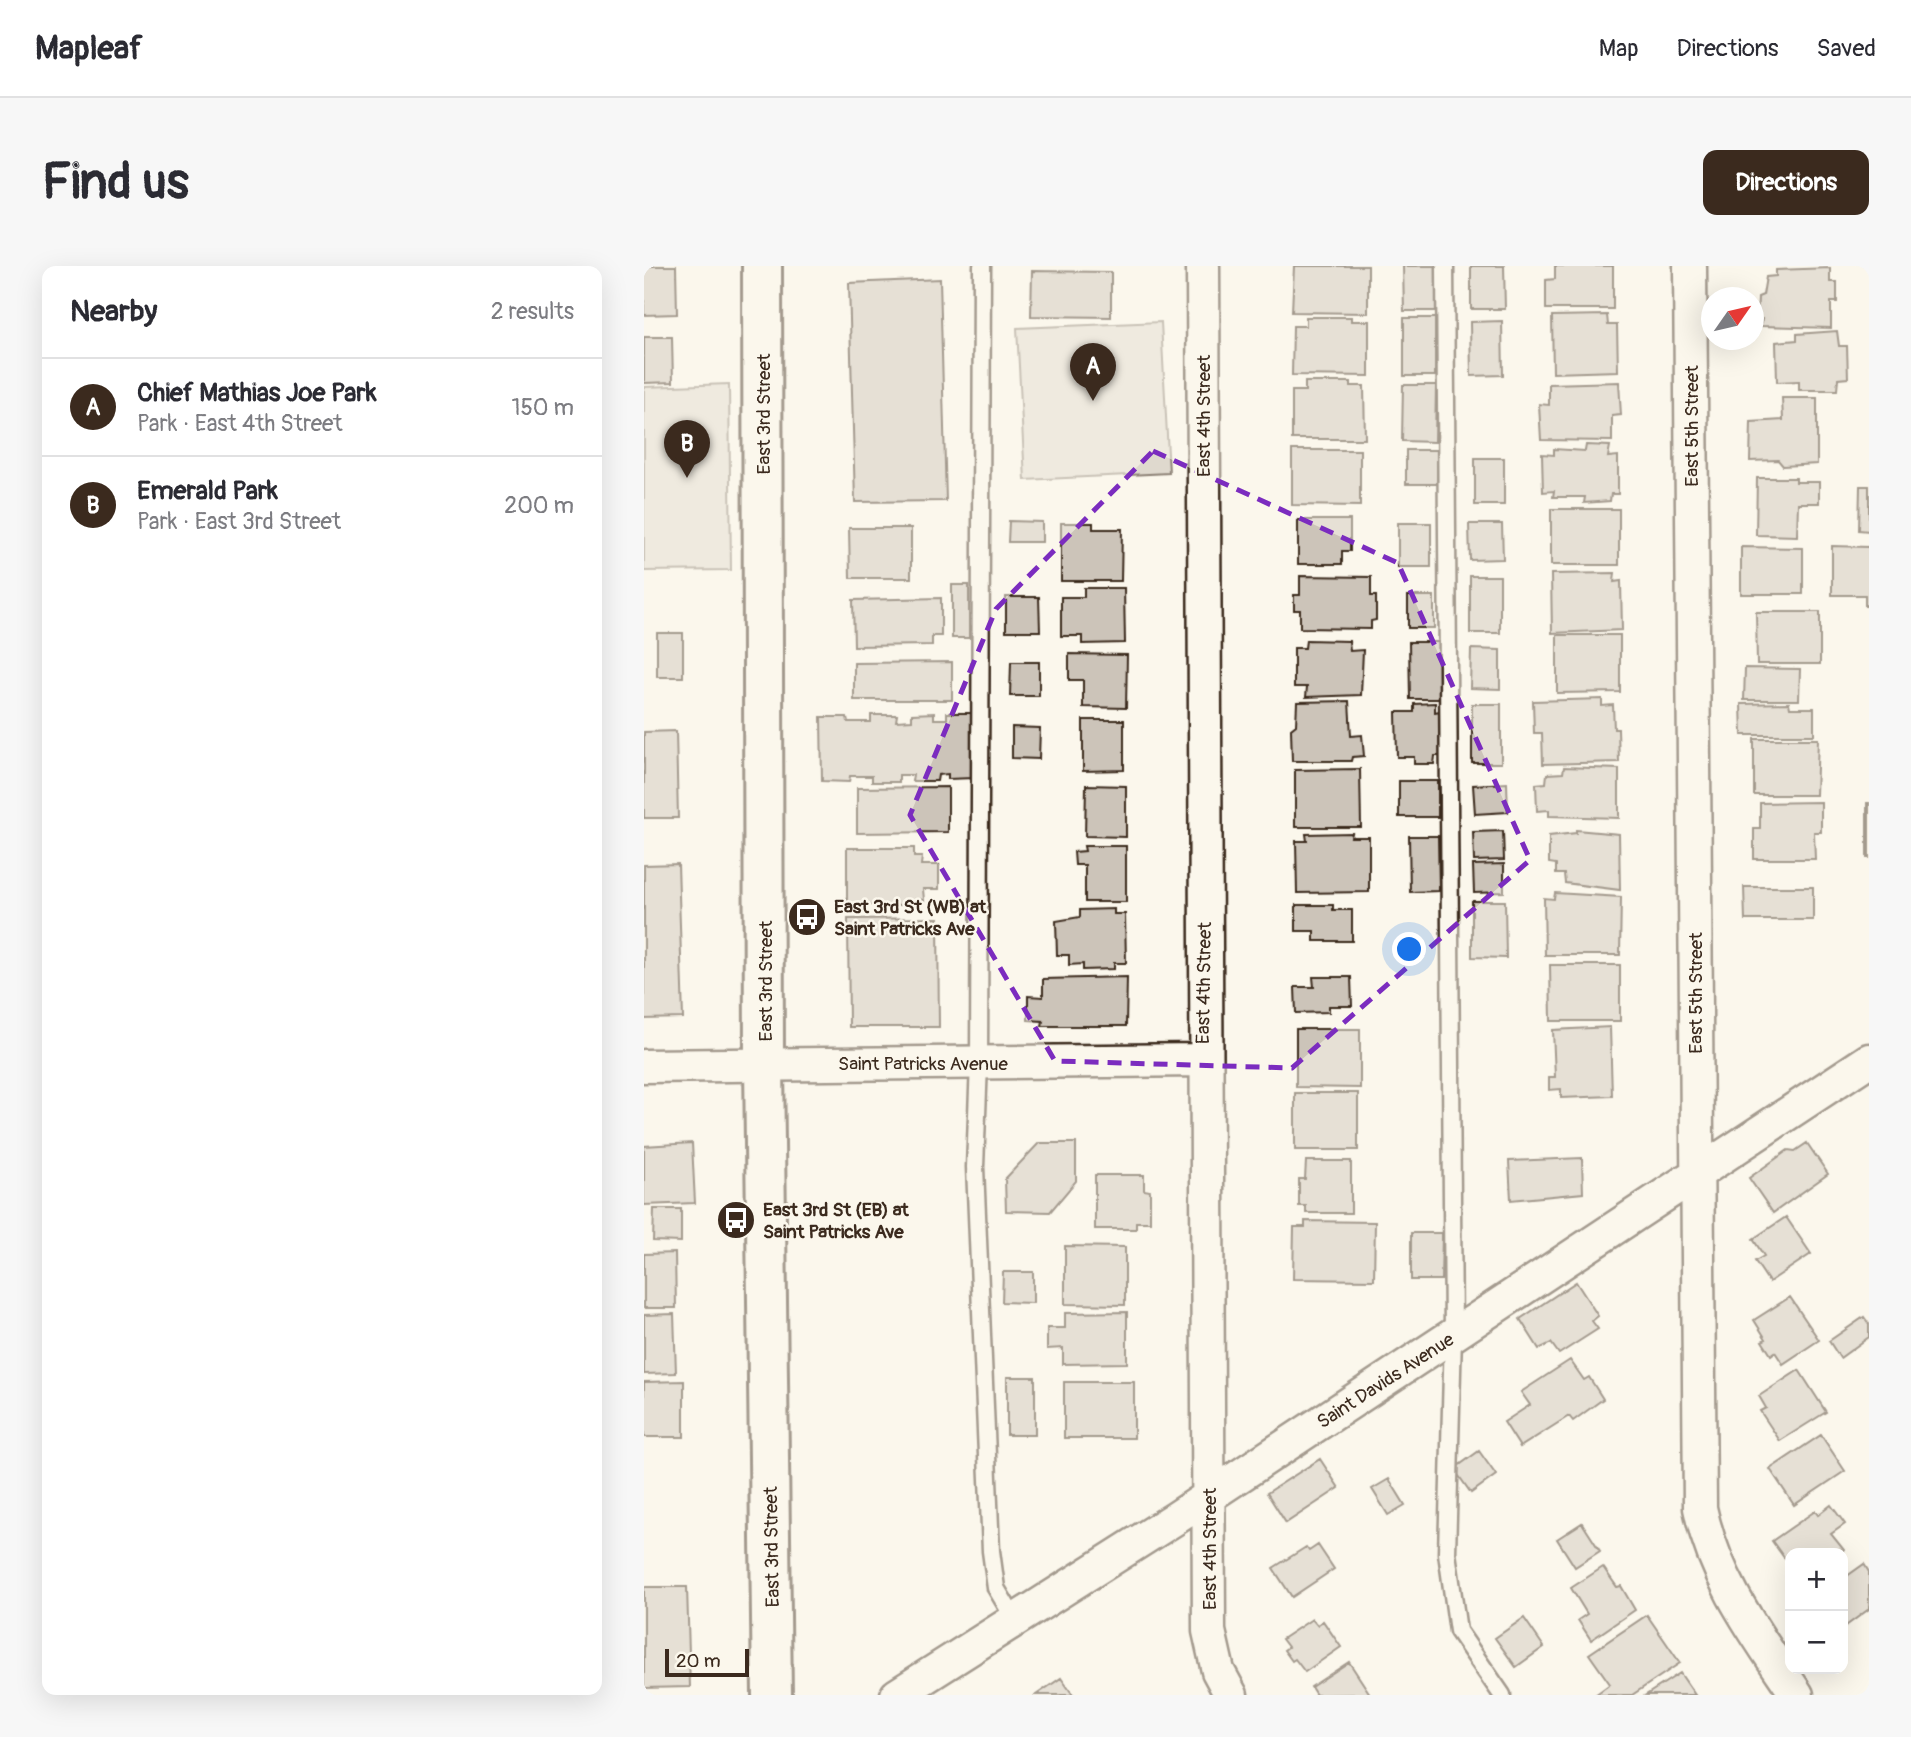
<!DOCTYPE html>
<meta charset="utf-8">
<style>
:root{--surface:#fff;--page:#f7f7f7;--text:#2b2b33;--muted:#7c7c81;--line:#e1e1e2;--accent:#3b2a1e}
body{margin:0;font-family:Pangolin,sans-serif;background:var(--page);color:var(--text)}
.controls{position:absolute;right:21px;bottom:21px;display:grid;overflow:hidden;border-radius:14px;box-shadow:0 7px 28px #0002}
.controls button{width:63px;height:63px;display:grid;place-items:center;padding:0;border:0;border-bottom:2px solid var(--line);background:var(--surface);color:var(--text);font:35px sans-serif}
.compass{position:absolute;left:1057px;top:21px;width:63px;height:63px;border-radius:50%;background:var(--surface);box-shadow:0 7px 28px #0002;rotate:56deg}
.scale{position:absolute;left:21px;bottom:18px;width:84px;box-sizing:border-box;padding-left:7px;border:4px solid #3b2a1e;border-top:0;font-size:19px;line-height:24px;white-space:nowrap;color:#3b2a1e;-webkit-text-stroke:5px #fbf7ec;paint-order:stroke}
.you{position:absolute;left:766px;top:684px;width:24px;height:24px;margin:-18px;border:5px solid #fff;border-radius:50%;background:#1a73e8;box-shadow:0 0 0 10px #1a73e833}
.badge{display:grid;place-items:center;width:46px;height:46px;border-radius:50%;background:var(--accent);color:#fff;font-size:23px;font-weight:700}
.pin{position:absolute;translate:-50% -58px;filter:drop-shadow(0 2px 4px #0008)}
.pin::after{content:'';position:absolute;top:37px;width:24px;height:21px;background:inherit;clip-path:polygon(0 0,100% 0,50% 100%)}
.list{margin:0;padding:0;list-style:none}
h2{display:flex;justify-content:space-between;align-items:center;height:91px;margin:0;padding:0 28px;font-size:30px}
h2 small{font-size:23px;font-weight:400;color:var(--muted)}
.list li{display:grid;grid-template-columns:46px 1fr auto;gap:21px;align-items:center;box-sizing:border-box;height:98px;padding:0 28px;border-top:2px solid var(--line)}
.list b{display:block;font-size:26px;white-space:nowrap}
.list p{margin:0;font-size:23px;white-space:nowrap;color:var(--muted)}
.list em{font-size:23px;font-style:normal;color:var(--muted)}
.map{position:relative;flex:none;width:1225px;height:1429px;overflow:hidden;border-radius:14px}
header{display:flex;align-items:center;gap:42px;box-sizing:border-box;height:98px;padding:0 35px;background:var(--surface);border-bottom:2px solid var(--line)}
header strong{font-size:33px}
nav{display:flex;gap:38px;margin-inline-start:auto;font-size:24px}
.intro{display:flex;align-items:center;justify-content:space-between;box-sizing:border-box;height:168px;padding:0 42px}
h1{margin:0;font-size:49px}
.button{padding:18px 32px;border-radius:14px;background:var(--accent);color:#fff;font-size:24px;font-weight:700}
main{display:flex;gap:42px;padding:0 42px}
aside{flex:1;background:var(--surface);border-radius:14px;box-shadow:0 7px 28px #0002}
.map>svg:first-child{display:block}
.green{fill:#dfd9ce;stroke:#8d8276;stroke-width:2}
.building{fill:#ccc4b9;stroke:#3b2a1e;stroke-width:2}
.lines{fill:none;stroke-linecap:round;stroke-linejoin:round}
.service-casing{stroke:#3b2a1e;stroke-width:21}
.minor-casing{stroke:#3b2a1e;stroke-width:37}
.tertiary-casing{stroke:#3b2a1e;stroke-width:44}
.service{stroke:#fbf7ec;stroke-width:16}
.minor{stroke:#fbf7ec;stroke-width:32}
.tertiary{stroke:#fbf7ec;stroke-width:38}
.marked{fill:none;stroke:#7b2cbf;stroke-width:5;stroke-dasharray:14 9;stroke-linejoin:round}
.labels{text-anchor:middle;stroke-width:5;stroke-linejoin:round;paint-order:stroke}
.street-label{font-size:19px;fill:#3b2a1e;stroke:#fbf7ec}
.poi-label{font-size:19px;font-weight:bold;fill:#3b2a1e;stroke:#fbf7ec;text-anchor:start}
</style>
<header>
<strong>Mapleaf</strong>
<nav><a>Map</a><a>Directions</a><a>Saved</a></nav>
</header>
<div class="intro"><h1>Find us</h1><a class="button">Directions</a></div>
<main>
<aside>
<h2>Nearby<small>2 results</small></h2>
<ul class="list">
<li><span class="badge">A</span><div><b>Chief Mathias Joe Park</b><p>Park · East 4th Street</p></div><em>150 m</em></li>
<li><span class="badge">B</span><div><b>Emerald Park</b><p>Park · East 3rd Street</p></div><em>200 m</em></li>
</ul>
</aside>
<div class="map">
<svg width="1225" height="1429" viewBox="0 0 1225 1429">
<rect width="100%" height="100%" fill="#fbf7ec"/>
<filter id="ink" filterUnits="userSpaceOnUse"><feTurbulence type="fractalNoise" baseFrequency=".0143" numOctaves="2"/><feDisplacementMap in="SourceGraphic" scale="14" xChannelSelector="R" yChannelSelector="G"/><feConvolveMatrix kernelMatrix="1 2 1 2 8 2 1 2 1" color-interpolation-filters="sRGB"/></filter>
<g filter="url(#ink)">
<path class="green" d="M517,56L525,207L381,214L373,62Z
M85,118L87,304L0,305V121Z"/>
<path class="building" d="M0,0H32L33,48L0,49Z
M650,0H724V47L648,46Z
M759,0H792V45H760Z
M827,0H860L861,43H827Z
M911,0H969V43H902V14L911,13Z
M1186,2V16H1193V36H1187V62L1117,60L1118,53H1113L1114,31L1119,29L1122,11L1132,10V4Z
M388,5L467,6V51L387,50Z
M296,13L302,235L211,236L205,17Z
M963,49L964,59H973L974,105L909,107L908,50Z
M662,51H707V55H725V110L648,109L649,60H662Z
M760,52H791V110H760Z
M858,55L859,109L827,110L826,56Z
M1193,65L1195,80H1203L1204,112L1194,113L1193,124H1155V115L1133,116L1132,76L1153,74V68Z
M0,71H28L29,116L0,117Z
M661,116H707V120H720L721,173H648V125H661Z
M975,116L977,149L968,150V175L897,174L895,138L905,139V118Z
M759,119H792L791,176L758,175Z
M1138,132H1173V198L1139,200L1134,194L1106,195L1107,156L1139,154Z
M942,179L966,180L964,191L974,190V228H967L966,235L940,237L941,231H909L910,225L899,226L898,188L910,189V183L941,185Z
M648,184H716V240L648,239Z
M762,184H793V218H762Z
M831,192H860V239H831Z
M1113,212H1152V216H1175V237H1154L1153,270L1112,269Z
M1216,220H1225V265L1215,264Z
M907,243H975V299H907Z
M654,254H706V285H698V298H654Z
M365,255L398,256V276H364Z
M417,257H449V263H478L477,315H417Z
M754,257H787V301H754Z
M825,258H858L859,293L826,294Z
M205,262H267V312H206Z
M1188,280L1225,281V340H1221V329H1188Z
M1097,281L1159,282V328H1097Z
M971,307L970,316L977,315L978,364L908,367L907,308Z
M656,310L727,311V330H732V354L727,355V363L656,362V344H650V329H656Z
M826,310H856V367H826Z
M308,319H325V372H308Z
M440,322H480L481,377L438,378V370H417V331H440Z
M764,330H790V362H764Z
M362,331H395L396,365H362Z
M297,332V370H288V379L210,380L209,334Z
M1112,346H1176V398H1113Z
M13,367H39V411H13Z
M913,369H976V426L913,427Z
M662,374L705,375L706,385L719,384L717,429L662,431L663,421H650V382H661Z
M765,376H797L798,433H766Z
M827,383L856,384V423L826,422Z
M425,388L483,389L482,442L439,441V414H425Z
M308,396V434H210V397Z
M367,396H395V430H366Z
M1101,402L1156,403L1155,434H1100Z
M958,433V440L969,439L970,463H974L975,496L899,498L898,467H890L889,435Z
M705,435L707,470L718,469L720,490L708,491L707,495H648L647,463L652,459L653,436Z
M791,437V446L795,445L796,490H791L790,498H770V491H753L752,446H770V438Z
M1145,437L1146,442H1170V469H1098L1097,438Z
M828,438H857V497H828Z
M290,447V453H303V447H328L329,512L304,513V508L294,509L293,515H268L269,509H255V516H228V510H206L205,516L178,515L177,451H203L204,456H227V449H253L252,455L268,454V448Z
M439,454H480V504L439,505Z
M368,461L396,462L395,493L368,492Z
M32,465L34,552H0V466Z
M1110,473H1174L1172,529H1110Z
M920,501L975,503V552L905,550V544L893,545L892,518L902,517L903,508L919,507Z
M716,503L717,561H651V504Z
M755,515H794V551H755Z
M863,517L864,546L831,548L829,519Z
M442,519L482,520V571L441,570Z
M304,521V566L213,567V522Z
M1177,536V566H1170L1171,593H1110V563H1116V537Z
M1223,537H1225V592H1223Z
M932,564L975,568L976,624L921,617L920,608H912V598L905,597V570L932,567Z
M859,565L860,594L830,595L829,566Z
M708,567L707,571H725V626L653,627L652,575H663L662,568Z
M765,570H794L795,625L766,626Z
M440,580H482V636H441V599H431L430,586L441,585Z
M203,582H270V591H278L277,599H295V623H279L280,634L272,633L271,639H203Z
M34,598L39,752L0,753V599Z
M860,598V626L830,627L829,599Z
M1100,621H1169V654H1101Z
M911,627L977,631L976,689H901L900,632L910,633Z
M828,635H861L862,692L828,691Z
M652,639H689V644H708V675H670V665H652Z
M470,643V648H481L482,697H470V703L439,704V698L425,699V689H413L412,655L436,651V644Z
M294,652L295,761H205L204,653Z
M906,699H976V755H907Z
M483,711L482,760H398L399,755L384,754V730L399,731V713Z
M669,711H707L708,740H685V746L652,747L651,721H670Z
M966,761L968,830L917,832V823L905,824V811H911L909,764Z
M652,763H716V822L652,821Z
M651,827H714V884H651Z
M48,877L51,937L0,939V880Z
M395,877H432V915L406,946L362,945L361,913Z
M1163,877L1184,908L1129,947L1105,912L1144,884L1151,885Z
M938,892L939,927L867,934L865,895Z
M662,895H707V947H662V940H655V913H661Z
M451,909H500V924L506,925V956H492V963H451Z
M10,943H37V976L9,975Z
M1142,951L1167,988L1125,1016L1111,995L1120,990L1109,973Z
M661,955L731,956L730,1014L649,1013L650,961H661Z
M767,967H798L797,1014H767Z
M421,980L481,981V1039L421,1038Z
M31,987L32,1042H0V988Z
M359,1006H389V1037L358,1036Z
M932,1016L954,1050L948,1055L954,1063L915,1088L907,1077L895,1083L876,1053Z
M1146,1031L1175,1074L1139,1098L1131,1086L1127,1089L1118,1075L1122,1073L1110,1054Z
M483,1046V1097L419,1098V1082L403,1083V1062H421V1047Z
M30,1048L32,1107L0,1108V1049Z
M1220,1051L1225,1058V1071L1196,1092L1185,1075Z
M926,1094L940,1114L945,1111L959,1133L929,1155L925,1150L876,1181L860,1156L886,1139L877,1126Z
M1155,1104L1182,1146L1136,1175L1116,1145L1122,1142L1115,1130Z
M363,1111H391V1169H363Z
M40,1115V1171H0V1116Z
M420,1116H490V1172H420Z
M1177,1169L1201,1205L1150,1239L1126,1203Z
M835,1185L852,1209L827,1227L810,1203Z
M676,1193L695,1222L642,1257L623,1227Z
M745,1213L761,1239L744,1249L728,1223Z
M1187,1239L1201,1258L1187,1268L1200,1284L1196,1287H1146V1300L1128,1275L1171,1245L1174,1249Z
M938,1257L956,1285L931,1301L913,1273Z
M674,1279L690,1303L648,1331L629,1302L662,1281L665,1285Z
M1220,1298L1225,1306V1343L1199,1362V1307L1203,1310Z
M959,1301L973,1321L977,1320L991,1344L947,1374L934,1354L943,1348L927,1322Z
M0,1321H43L46,1421L0,1422Z
M1003,1349L1036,1397L988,1429H951L966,1418L945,1388Z
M880,1352L900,1381L872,1401L851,1372Z
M668,1353L673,1359L679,1355L697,1381L661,1406L651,1393L648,1395L640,1384L644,1381L638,1373Z
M705,1396L726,1428L672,1429L667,1421Z
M1036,1407L1051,1429H1002Z
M417,1412L429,1429H392Z"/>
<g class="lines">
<defs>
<path id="service" d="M338,0L335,797L331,901L347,1285L352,1322L371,1354
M801,0L809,1070L803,1287L814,1365L858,1429"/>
<path id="minor" d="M559,0C559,455 559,910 565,1365L574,1405L587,1429
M1046,0L1056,1242C1071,1314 1113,1369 1153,1429
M0,800L558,794
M253,1429L532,1252L1225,794"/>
<path id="tertiary" d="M118,0L120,799L128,1429"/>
</defs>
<use href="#service" class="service-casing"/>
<use href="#minor" class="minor-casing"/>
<use href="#tertiary" class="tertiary-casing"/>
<use href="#service" class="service"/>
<use href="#minor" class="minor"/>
<use href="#tertiary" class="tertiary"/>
</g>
</g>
<path d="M0 0H1225V1429H0ZM509,185L754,297L886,594L648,802L411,795L266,549L352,343Z" fill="#fbf7ec" fill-opacity=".55" fill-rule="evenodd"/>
<path class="marked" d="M509,185L754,297L886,594L648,802L411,795L266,549L352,343Z"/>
<defs>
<symbol id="bus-disc" viewBox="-11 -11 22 22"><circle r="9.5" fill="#3b2a1e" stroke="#fbf7ec"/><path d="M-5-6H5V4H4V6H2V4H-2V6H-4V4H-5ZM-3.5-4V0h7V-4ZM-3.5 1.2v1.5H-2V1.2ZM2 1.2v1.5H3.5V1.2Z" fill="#fff"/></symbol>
</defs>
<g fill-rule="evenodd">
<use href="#bus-disc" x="141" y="629" width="44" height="44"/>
<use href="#bus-disc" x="70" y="932" width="44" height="44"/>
</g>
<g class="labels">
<g class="street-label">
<text transform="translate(119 148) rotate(-90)" y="7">East 3rd Street</text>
<text transform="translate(559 150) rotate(-90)" y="7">East 4th Street</text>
<text transform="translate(1047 160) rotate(-90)" y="7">East 5th Street</text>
<text transform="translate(121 715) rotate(-90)" y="7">East 3rd Street</text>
<text transform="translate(559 717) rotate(-89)" y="7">East 4th Street</text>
<text transform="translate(1051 727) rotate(-90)" y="7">East 5th Street</text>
<text x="279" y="804">Saint Patricks Avenue</text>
<text transform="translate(741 1114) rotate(-33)" y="7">Saint Davids Avenue</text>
<text transform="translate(127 1281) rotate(-91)" y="7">East 3rd Street</text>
<text transform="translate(565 1283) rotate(-90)" y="7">East 4th Street</text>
</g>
<g class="poi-label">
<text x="190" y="647">East 3rd St (WB) at<tspan x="190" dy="22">Saint Patricks Ave</tspan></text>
<text x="119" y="950">East 3rd St (EB) at<tspan x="119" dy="22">Saint Patricks Ave</tspan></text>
</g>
</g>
</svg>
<div class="controls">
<button>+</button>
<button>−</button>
</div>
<svg class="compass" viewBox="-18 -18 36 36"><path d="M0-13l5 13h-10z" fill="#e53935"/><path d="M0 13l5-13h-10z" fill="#7c7c81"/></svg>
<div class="scale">20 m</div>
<div class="you"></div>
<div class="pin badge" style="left:449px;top:135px">A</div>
<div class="pin badge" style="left:43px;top:212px">B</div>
</div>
</main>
